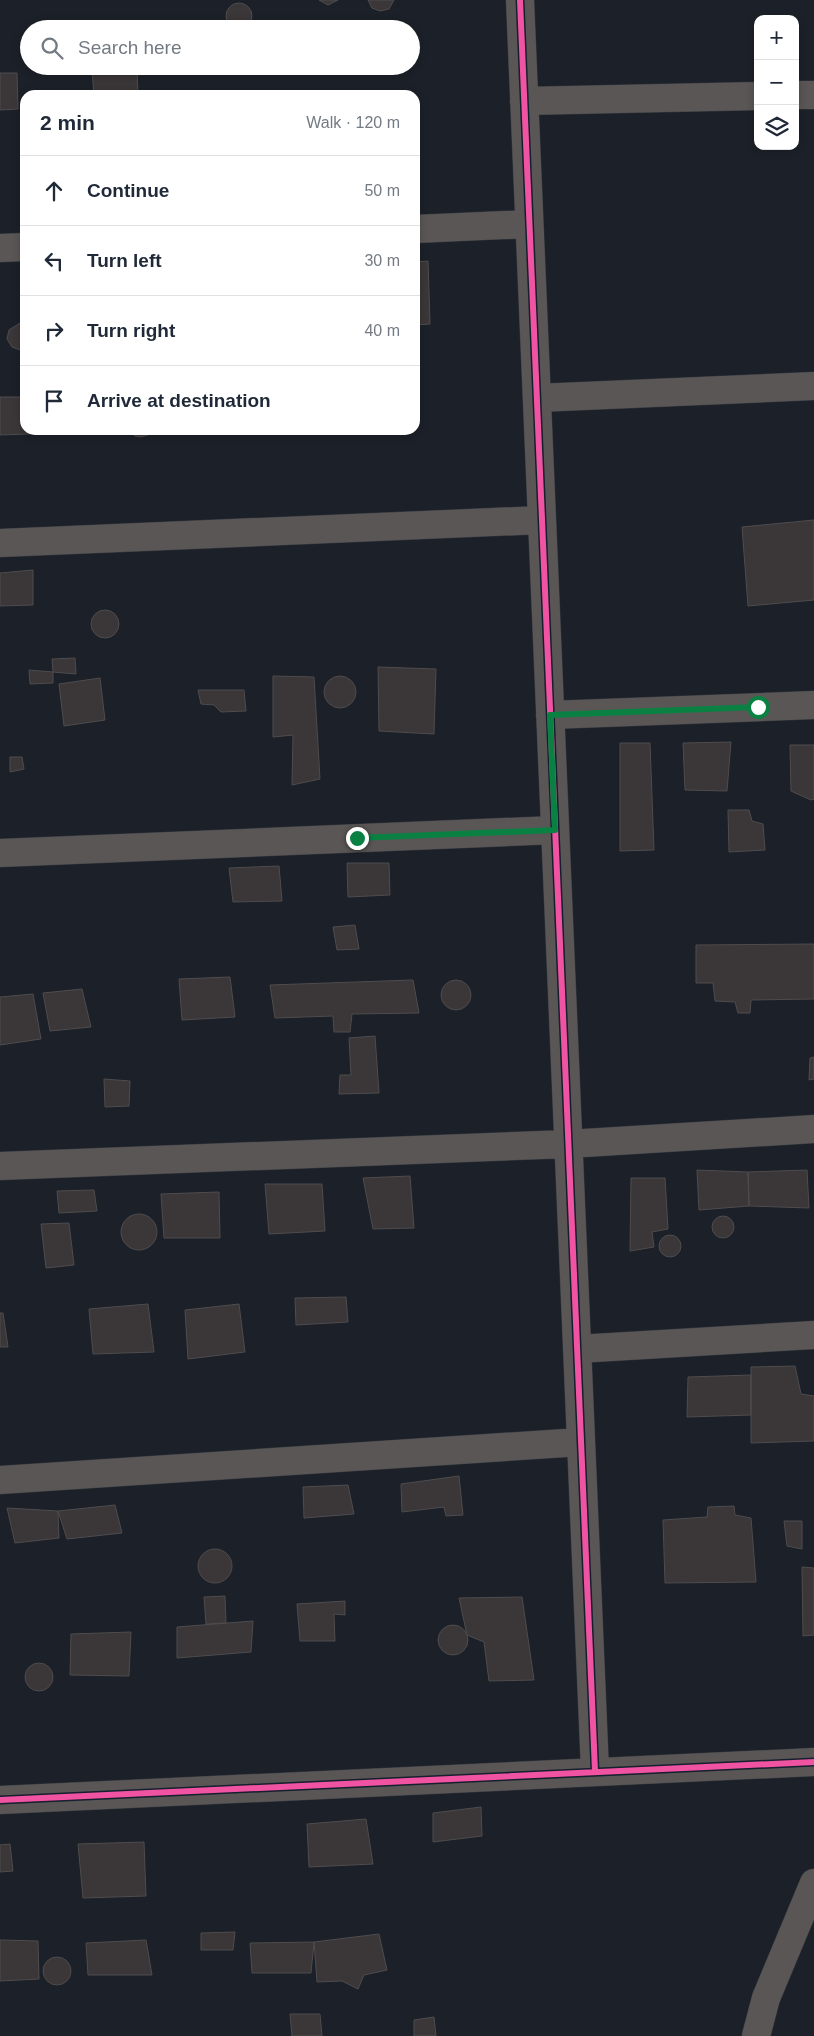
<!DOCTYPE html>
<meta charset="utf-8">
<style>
:root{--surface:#fff;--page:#f6f6f7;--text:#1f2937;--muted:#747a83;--line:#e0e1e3}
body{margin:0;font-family:Helvetica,sans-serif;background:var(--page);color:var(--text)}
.controls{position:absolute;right:15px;top:15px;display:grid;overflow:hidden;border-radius:10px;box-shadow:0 2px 8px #0003}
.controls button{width:45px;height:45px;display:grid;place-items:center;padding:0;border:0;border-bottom:1px solid var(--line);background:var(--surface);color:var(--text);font:25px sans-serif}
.stop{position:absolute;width:15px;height:15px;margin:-11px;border:4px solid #0b8043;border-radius:50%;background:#fff}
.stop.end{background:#0b8043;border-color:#fff;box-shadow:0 1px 5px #0008}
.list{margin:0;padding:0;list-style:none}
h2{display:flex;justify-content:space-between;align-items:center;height:65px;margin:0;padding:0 20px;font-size:21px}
h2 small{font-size:16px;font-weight:400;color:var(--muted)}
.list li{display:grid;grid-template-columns:32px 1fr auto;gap:15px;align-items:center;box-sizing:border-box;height:70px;padding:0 20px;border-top:1px solid var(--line)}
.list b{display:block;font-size:19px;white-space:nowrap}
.list em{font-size:16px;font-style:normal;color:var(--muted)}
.icon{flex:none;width:28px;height:28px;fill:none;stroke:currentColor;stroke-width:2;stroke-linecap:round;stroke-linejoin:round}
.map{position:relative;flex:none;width:814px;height:2036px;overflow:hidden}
.search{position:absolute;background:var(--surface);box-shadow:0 2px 8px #0003;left:20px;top:20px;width:400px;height:55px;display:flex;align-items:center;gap:12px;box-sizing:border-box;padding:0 18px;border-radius:28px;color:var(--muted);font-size:19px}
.panel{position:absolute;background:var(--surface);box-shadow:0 2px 8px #0003;left:20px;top:90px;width:400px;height:345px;border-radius:15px}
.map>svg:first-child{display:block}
.building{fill:#3b3637;stroke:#4e4c4e}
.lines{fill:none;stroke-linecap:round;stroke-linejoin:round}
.minor-casing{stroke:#363a41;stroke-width:29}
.minor{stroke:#5a5655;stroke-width:28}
.cycleway-casing{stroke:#161f2e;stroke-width:9}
.cycleway{stroke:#f153a3;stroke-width:6}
.route{stroke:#0b8043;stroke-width:6}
</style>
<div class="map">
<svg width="814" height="2036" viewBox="0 0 814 2036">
<rect width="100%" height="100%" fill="#1c2028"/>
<path class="building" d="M319,0H338L328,5Z
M368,0H394L389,9L380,11L372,8Z
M226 16a13 13 0 1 1 26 0a13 13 0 1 1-26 0Z
M390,25H399L406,29H386Z
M137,67L138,95H94L92,69Z
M0,73H17L18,109L0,110Z
M428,261L430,324L415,325V262Z
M20,323L25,324V349L20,350L12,347L7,339L9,330Z
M0,397H25V430H56V433L0,435Z
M129,430H152L148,435L140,437L135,436Z
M814,520V600L748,606L742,527Z
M33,570V605L0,606V573Z
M91 624a14 14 0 1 1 28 0a14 14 0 1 1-28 0Z
M75,658L76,674L53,672L52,659Z
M378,667L436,669L434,734L379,731Z
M29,670L53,672V683L30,684Z
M273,676L314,677L320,779L292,785L293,735L273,737Z
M324 692a16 16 0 1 1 32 0a16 16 0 1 1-32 0Z
M100,678L105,720L64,726L59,684Z
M198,690H244L246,711L221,712L214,705L201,704Z
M731,742L727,791L685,790L683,743Z
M620,743H650L654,850L620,851Z
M790,745H814V799L811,800L791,791Z
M10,757H22L24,769L10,772Z
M728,810H749L752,821L763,824L765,850L729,852Z
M347,863H389L390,895L348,897Z
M279,866L282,901L233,902L229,868Z
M355,925L359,949L337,950L333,927Z
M814,944V999L751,1000L750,1013H738L735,1002L715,1001L713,983H696V945Z
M230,977L235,1017L182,1020L179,979Z
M441 995a15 15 0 1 1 30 0a15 15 0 1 1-30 0Z
M413,980L419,1013L352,1014L350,1032H334L333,1016L275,1018L270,985Z
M82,989L91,1027L50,1031L43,993Z
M33,994L41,1039L0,1045V997Z
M375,1036L379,1093L339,1094L340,1075H351L349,1038Z
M814,1057V1079L809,1080L810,1058Z
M104,1079L130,1081L129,1106L105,1107Z
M697,1170L748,1172L749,1206L699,1210Z
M807,1170L809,1208L749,1206L748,1172Z
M410,1176L414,1228L373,1229L363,1178Z
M631,1178H665L668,1229L652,1232L654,1247L630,1251Z
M265,1184H322L325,1231L269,1234Z
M94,1190L97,1211L59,1213L57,1191Z
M219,1192L220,1238H164L161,1194Z
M121 1232a18 18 0 1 1 36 0a18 18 0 1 1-36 0Z
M712 1227a11 11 0 1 1 22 0a11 11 0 1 1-22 0Z
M69,1223L74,1265L46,1268L41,1224Z
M659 1246a11 11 0 1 1 22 0a11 11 0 1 1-22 0Z
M346,1297L348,1322L296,1325L295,1298Z
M148,1304L154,1352L93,1354L89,1309Z
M239,1304L245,1352L188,1359L185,1310Z
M0,1313H3L8,1347H0Z
M795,1366L801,1394L814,1396V1441L751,1443V1367Z
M751,1375V1415L687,1417L688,1377Z
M459,1476L463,1515L446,1516L444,1507L402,1512L401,1484Z
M348,1485L354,1514L304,1518L303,1487Z
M115,1505L122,1533L67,1539L58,1511Z
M734,1506L735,1515L751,1518L756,1582L665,1583L663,1520L707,1517L708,1507Z
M7,1508L58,1511L59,1538L15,1543Z
M784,1521H802V1549L787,1546Z
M198 1566a17 17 0 1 1 34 0a17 17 0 1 1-34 0Z
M802,1567L814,1568V1635L803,1636Z
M225,1596L226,1623L206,1624L204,1597Z
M522,1597L534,1680L489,1681L484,1642L467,1635L459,1598Z
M345,1601V1615L334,1614L335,1641H300L297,1604Z
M253,1621L251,1652L177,1658V1627Z
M438 1640a15 15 0 1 1 30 0a15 15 0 1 1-30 0Z
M131,1632L129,1676L70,1675L71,1634Z
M25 1677a14 14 0 1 1 28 0a14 14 0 1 1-28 0Z
M481,1807L482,1836L433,1842V1813Z
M366,1819L373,1864L309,1867L307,1824Z
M144,1842L146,1896L83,1898L78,1844Z
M10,1844L13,1871L0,1872V1845Z
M235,1932L233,1950H201V1933Z
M379,1934L387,1970L364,1975L358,1989L342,1981L317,1982L314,1942Z
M0,1940L38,1941L39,1979L0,1981Z
M146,1940L152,1975H88L86,1943Z
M314,1942L311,1973H252L250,1943Z
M43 1971a14 14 0 1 1 28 0a14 14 0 1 1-28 0Z
M290,2014H320L322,2036H292Z
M434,2017L436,2036H414V2020Z"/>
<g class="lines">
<defs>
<path id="minor" d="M520,0L595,1771
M795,95H814
M524,101L758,96
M415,229L529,224
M0,248L25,247
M537,398L814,386
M0,543L542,520
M550,715L814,705
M0,853L555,830
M0,1166L568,1144L814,1129
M577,1349L814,1335
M0,1480L581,1442
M0,1800L814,1762
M756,2036L766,1998L814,1883"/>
</defs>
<use href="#minor" class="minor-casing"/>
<use href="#minor" class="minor"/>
<defs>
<path id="cycleway" d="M520,0L595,1771
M0,1800L814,1762"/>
</defs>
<use href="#cycleway" class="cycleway-casing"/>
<use href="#cycleway" class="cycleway"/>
</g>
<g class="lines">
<path class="route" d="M357,838L555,830L550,715L758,707"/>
</g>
</svg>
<div class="controls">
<button>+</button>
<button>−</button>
<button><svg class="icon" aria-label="layers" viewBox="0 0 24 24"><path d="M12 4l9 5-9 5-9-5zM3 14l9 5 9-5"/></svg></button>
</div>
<div class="stop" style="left:758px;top:707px"></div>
<div class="stop end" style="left:357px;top:838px"></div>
<div class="search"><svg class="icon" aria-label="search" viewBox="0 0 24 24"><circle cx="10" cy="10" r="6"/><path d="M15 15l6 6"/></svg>Search here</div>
<section class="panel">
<h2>2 min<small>Walk · 120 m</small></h2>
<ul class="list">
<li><svg class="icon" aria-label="ahead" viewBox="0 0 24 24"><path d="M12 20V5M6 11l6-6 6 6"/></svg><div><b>Continue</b></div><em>50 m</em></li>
<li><svg class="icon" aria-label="left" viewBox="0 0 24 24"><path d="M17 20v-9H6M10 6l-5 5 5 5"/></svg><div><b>Turn left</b></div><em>30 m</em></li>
<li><svg class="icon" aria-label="right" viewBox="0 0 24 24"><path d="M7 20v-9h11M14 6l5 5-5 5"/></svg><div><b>Turn right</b></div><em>40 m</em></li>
<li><svg class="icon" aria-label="arrive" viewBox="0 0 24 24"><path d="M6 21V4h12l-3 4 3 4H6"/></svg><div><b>Arrive at destination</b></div></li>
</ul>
</section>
</div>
